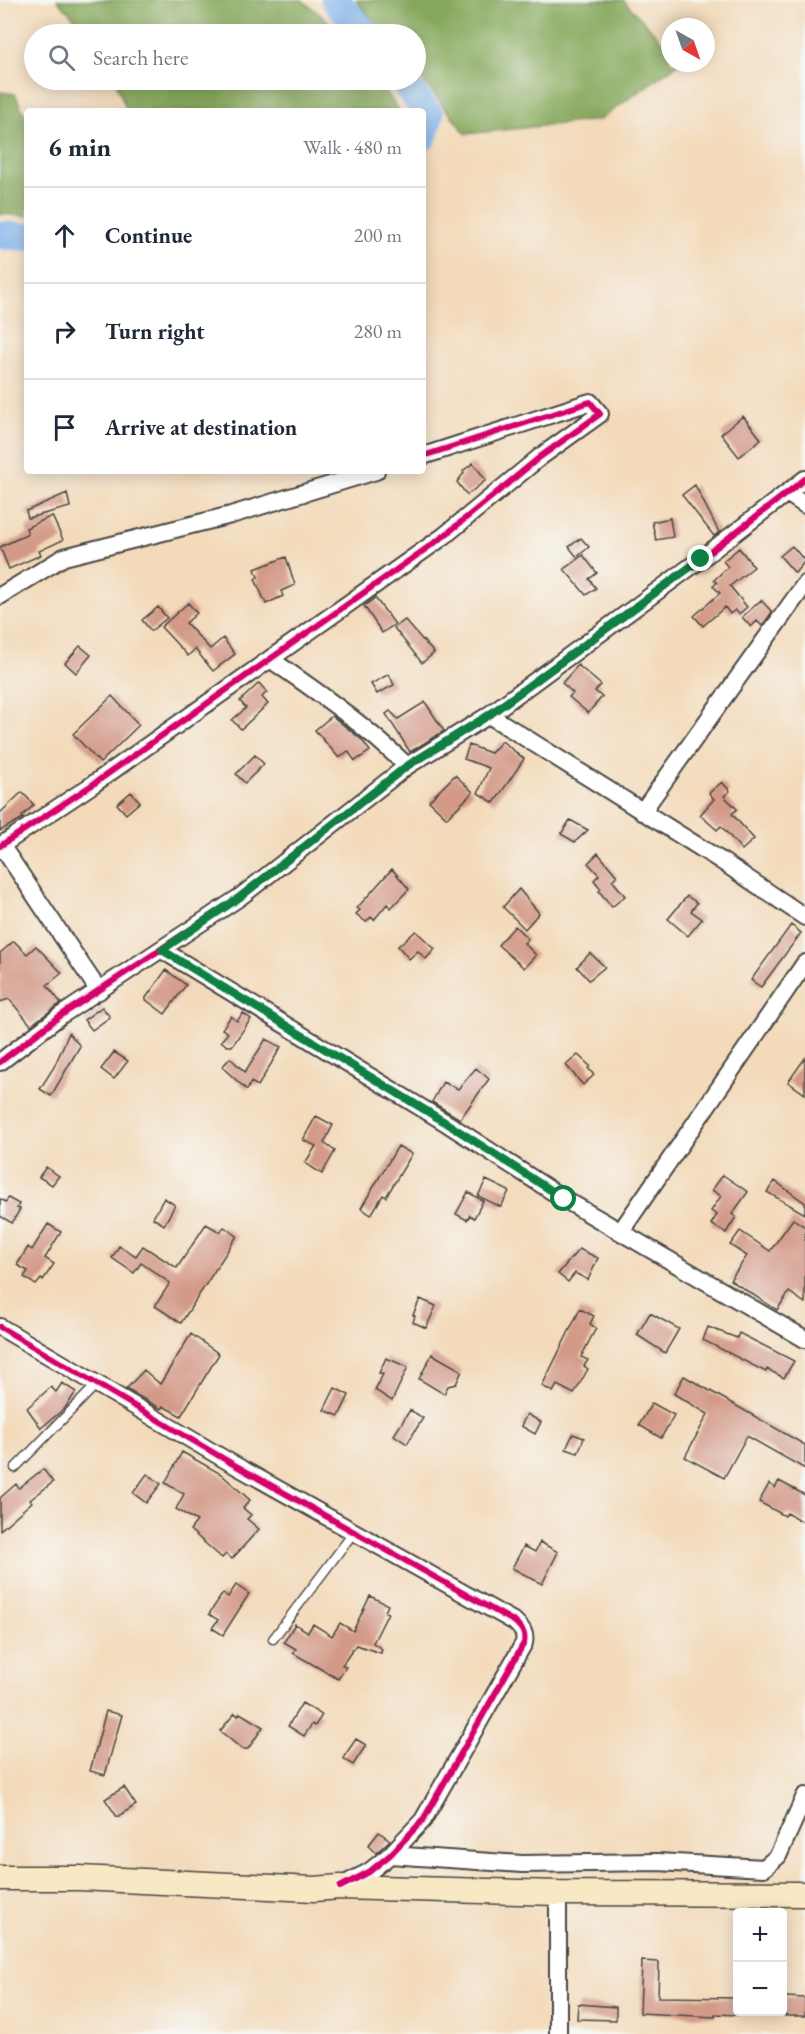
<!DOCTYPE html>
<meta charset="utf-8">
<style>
:root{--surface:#fff;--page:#f6f6f7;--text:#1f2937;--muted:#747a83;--line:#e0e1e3}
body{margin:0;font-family:"EB Garamond",serif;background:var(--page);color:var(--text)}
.controls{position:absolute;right:18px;bottom:18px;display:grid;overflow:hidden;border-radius:6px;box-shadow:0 3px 15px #0003}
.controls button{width:54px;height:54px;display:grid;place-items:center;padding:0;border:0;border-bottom:2px solid var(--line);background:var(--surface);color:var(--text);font:30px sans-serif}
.compass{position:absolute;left:661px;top:18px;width:54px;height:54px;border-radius:50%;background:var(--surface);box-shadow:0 3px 15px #0003;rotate:140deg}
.stop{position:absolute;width:18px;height:18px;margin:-14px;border:4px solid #0b8043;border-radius:50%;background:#fff}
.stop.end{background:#0b8043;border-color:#fff;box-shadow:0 2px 6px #0008}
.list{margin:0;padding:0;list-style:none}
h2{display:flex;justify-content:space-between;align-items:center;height:78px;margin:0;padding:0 24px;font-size:26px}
h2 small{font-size:20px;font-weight:400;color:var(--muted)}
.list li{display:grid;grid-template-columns:39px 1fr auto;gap:18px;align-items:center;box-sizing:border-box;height:96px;padding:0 24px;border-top:2px solid var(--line)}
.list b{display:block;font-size:22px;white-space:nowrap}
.list em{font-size:20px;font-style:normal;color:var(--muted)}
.icon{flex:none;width:33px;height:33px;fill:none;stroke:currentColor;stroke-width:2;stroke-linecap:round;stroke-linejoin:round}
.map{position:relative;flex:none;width:805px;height:2034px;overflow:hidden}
.search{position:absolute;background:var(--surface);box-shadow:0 3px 15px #0003;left:24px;top:24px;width:402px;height:66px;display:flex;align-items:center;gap:15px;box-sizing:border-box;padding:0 21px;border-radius:33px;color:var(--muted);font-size:22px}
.panel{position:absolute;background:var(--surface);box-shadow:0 3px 15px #0003;left:24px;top:108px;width:402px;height:366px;border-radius:6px}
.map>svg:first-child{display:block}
.forest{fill:#86a85c;stroke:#586a44;stroke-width:1.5}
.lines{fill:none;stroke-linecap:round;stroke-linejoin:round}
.river{stroke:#7eb2ec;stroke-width:28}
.building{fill:#d39a88}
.lane-casing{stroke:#494540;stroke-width:11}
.street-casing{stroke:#494540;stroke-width:20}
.secondary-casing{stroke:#494540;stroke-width:27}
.lane{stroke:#fff;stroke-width:8}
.street{stroke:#fff;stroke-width:16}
.secondary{stroke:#f8e8c3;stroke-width:24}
.cycleway-casing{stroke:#f6f6f2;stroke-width:10}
.cycleway{stroke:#d6006c;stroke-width:6}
.route{stroke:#0b8043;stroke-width:8}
</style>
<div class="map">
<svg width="805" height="2034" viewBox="0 0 805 2034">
<rect width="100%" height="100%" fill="#f6f6f2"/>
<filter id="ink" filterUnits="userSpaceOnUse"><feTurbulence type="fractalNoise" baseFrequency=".0167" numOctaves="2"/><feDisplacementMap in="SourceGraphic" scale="12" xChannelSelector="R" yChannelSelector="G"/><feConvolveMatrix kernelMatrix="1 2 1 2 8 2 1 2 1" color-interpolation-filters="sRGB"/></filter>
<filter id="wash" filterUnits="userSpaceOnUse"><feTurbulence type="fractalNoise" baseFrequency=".008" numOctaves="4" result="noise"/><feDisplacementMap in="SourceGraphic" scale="24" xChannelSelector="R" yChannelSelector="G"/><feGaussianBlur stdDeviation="1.35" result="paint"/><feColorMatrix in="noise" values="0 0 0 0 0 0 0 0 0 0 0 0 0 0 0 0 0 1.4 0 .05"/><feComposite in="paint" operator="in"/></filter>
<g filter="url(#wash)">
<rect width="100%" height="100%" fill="#f3daba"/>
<path class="forest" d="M57,0H302L344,34H90Z
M356,0H623L670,49V63H679L599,120L466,134L416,72V34H384Z
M115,80H378L399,111H127Z
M0,92L15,94L27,120V216L0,214Z"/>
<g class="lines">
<path class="river" d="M335,0L366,34
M402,80L430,115L423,137
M0,235L27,237"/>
</g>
<g id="blocks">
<path class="building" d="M743,416L761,439L739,457L721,434Z
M473,463L486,480L467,495L457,482L464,473L463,471Z
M695,485L719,532L714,536L682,495Z
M67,493L70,507L28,518L26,511Z
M52,516L63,540L39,551L41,555L9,569L0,547L28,534L26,528Z
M670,518L673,537L656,540L652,522Z
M581,538L589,547L577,557L569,547Z
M792,546L805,561L795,573L780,556Z
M739,548L754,567L730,586L747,607L739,614L735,610L730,614L725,607L703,626L694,616L720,593L713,586L717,583L714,580L728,567L723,561Z
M583,555L597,573L589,579L596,588L586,595L564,569Z
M286,557L295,585L281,591L283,596L266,604L255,579L258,577L255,569Z
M375,598L395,624L382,633L364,606Z
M761,600L772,612L762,626L757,621L751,627L742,617Z
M188,603L197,613L186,623L210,649L223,638L235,654L213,671L195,649L188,656L161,627Z
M158,607L167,618L151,631L142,620Z
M405,620L434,653L422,663L394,628Z
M80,646L91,655L76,673L65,663Z
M578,665L601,685L595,691L602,697L588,713L569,697L573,693L562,683Z
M389,674L394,685L377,694L371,684Z
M259,683L267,692L262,697L268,704L241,729L232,720L246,708L240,701Z
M112,696L139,725L100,763L73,734Z
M425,702L444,731L410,752L386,714L390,711L398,719Z
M332,716L362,740L370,751L355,761L348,751L339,758L315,730Z
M502,741L524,759L494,803L478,793L489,768L464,759L469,745L491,753Z
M255,755L264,764L245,783L236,774Z
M455,775L473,792L447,818L429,801Z
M722,782L730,791L724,796L737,809L732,814L754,839L742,850L721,826L717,830L700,815L714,799L709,793Z
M22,792L34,805L22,816L23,818L0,831V813Z
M131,792L140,802L126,814L117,804Z
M570,820L588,830L575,842L561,834Z
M598,853L617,876L612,880L625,896L612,907L599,891L601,889L594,880L599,875L588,863Z
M392,869L409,889L391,908L387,904L374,920L371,917L366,922L356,914L360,910L357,908Z
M519,889L539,913L525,929L503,907Z
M687,896L697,903L691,911L702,919L688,936L668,919Z
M791,925L801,933L761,987L751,980Z
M515,926L528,939L524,943L536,955L524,968L498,945Z
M416,931L435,949L426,959L418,951L409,959L398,946Z
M14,941L27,954L36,946L62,973L47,985L61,1003L31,1025L9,999L0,1002V953Z
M590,953L605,967L589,980L577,967Z
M166,970L186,985L165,1014L145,999Z
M102,1007L110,1017L92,1030L84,1020Z
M243,1013L251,1019L232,1046H227L221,1041L228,1033L222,1029L231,1016L237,1021Z
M69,1033L80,1046L51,1096L40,1089L54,1067Z
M266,1039L281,1047L258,1086L251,1082L247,1090L222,1067L230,1058L245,1072Z
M114,1052L128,1061L114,1079L101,1069Z
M578,1055L590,1066L588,1068L594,1075L583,1085L566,1065Z
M805,1058V1094L788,1082Z
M476,1068L489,1079L460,1119L432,1102L443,1082L458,1089Z
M316,1116L333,1125L324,1143L335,1151L322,1174L305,1163L316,1146L303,1140Z
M398,1146L412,1154L386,1197L383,1195L371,1215L361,1208Z
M46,1167L59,1176L52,1185L39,1177Z
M723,1175L748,1192L732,1214L736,1217L726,1233L711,1224L717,1215L711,1211L721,1196L712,1190Z
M486,1180L509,1191L501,1207L478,1196Z
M775,1181L805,1203V1214L767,1192Z
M468,1192L483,1201L474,1218L470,1215L467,1220L456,1214Z
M8,1198L19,1204L17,1208L20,1209L12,1223L0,1216V1199L6,1202Z
M164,1198L175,1205L164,1225L153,1218Z
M793,1219L805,1227V1303L789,1292L777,1310L730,1280L747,1256L730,1245L740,1231L770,1251Z
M48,1224L61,1232L45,1258L54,1264L43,1280L41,1279L36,1285L24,1277L28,1271L17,1265L28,1247L32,1250Z
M206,1224L220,1232L224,1227L237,1236L181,1323L155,1306L170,1283L141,1263L134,1273L112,1258L119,1246L136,1256L143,1246L177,1268Z
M579,1249L598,1258L588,1280L575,1273L568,1282L558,1274Z
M420,1299L436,1306L426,1328L413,1322L415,1316L413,1315Z
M580,1309L594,1316L590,1324L596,1328L581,1357L588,1360L584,1366L588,1369L574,1394L557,1385L553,1392L542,1386Z
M650,1313L679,1329L665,1353L637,1335Z
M708,1327L737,1338L739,1333L794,1361L784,1378L767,1369L766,1372L703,1340Z
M191,1334L219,1354L181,1416L163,1406L161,1409L126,1389L144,1370L160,1384Z
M432,1354L462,1371L456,1384L448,1386L444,1394L419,1379Z
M386,1358L408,1367L392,1401L375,1390L383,1374L379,1373Z
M684,1376L805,1445V1469L747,1436L724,1478L685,1457L708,1414L674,1394Z
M62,1383L76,1392L65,1408L41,1428L27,1408L51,1387L56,1392Z
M335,1388L349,1395L339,1416L324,1410Z
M652,1403L674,1415L661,1438L639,1425Z
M410,1410L423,1418L407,1444L394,1435Z
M527,1414L541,1422L535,1434L521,1426Z
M573,1434L584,1438L578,1453L566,1449Z
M182,1452L221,1474L250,1500L243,1508L251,1515L247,1519L259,1529L232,1559L226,1554L222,1558L190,1530L197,1521L176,1509L184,1494L165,1483Z
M43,1469L53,1482L30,1500L32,1502L0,1530V1498L16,1484L19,1488Z
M147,1474L161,1484L146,1503L133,1493Z
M779,1481L805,1495V1523L787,1513L785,1516L759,1502L769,1484L775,1488Z
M540,1542L558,1552L542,1584L512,1568L524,1546L535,1552Z
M236,1585L249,1594L223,1635L212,1628L218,1620L209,1614L223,1593L228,1597Z
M370,1596L388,1605L385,1612L388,1613L373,1643L382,1649L381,1653L356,1645L342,1665L346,1667L338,1679L293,1653L296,1649L284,1642L295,1624L308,1632L313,1624L332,1636L340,1623L353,1631Z
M302,1703L322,1715L315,1726L312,1724L304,1736L288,1726Z
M106,1711L122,1715L105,1775L90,1771Z
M235,1713L238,1716L240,1713L263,1727L248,1749H242L220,1731Z
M356,1739L366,1745L353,1765L343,1758Z
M124,1787L136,1805L117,1817L105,1799Z
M379,1832L390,1840L376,1853L368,1846Z
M642,1961L659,1962L658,1997L738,1998V2015L715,2014V2017L640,2013Z
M785,1997L805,1998V2016H785Z
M578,2004L616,2007V2020L577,2019Z"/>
</g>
</g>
<g filter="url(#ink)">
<use href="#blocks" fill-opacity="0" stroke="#494540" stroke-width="1.5"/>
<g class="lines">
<defs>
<path id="lane" d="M15,1468L97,1384
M273,1639L354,1532"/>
<path id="street" d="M787,493L805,505
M0,596L64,557L231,515L376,471
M270,659C318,692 365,725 407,766
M489,715L720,860L805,917
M642,812L805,584
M1,845L99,991
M0,846L92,785L444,536L540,457L600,414L590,402L423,456
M162,950L448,1124L564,1199L805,1339
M0,1062L60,1016L240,897L407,766L489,715L701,559L805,479
M621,1231L805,963
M0,1327L231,1463L515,1622C522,1629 526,1633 524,1643L423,1820L390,1855L369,1872L343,1885
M390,1855L522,1864L657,1862L764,1868L778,1856L805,1796
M558,2034V1893"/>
<path id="secondary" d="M0,1878H79L314,1889L340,1887L558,1893L805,1894"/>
</defs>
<use href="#lane" class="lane-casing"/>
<use href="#street" class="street-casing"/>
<use href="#secondary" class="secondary-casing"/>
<use href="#lane" class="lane"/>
<use href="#street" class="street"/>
<use href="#secondary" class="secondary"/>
<defs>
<path id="cycleway" d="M0,846L92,785L444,536L540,457L600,414L590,402L423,456
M0,1062L60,1016L240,897L407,766L489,715L701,559L805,479
M0,1327L231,1463L515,1622C522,1629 526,1633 524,1643L423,1820L390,1855L369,1872L340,1887"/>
</defs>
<use href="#cycleway" class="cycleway-casing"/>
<use href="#cycleway" class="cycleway"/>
</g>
</g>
<g class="lines" filter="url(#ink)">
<path class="route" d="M564,1199L448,1124L162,950L240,897L407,766L489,715L701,559"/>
</g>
</svg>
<div class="controls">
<button>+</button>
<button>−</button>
</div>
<svg class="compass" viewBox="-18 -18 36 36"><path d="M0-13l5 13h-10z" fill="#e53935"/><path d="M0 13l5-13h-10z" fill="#747a83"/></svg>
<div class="stop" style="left:564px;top:1199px"></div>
<div class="stop end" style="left:701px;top:559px"></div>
<div class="search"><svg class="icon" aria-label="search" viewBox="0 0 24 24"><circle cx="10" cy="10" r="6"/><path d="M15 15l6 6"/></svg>Search here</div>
<section class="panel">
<h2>6 min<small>Walk · 480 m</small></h2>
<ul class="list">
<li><svg class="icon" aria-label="ahead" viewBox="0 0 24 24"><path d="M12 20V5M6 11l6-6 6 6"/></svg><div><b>Continue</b></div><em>200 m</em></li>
<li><svg class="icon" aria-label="right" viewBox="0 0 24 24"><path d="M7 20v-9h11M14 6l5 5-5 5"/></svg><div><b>Turn right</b></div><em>280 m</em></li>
<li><svg class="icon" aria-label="arrive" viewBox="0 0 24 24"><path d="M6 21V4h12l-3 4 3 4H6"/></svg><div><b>Arrive at destination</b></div></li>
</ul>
</section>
</div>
